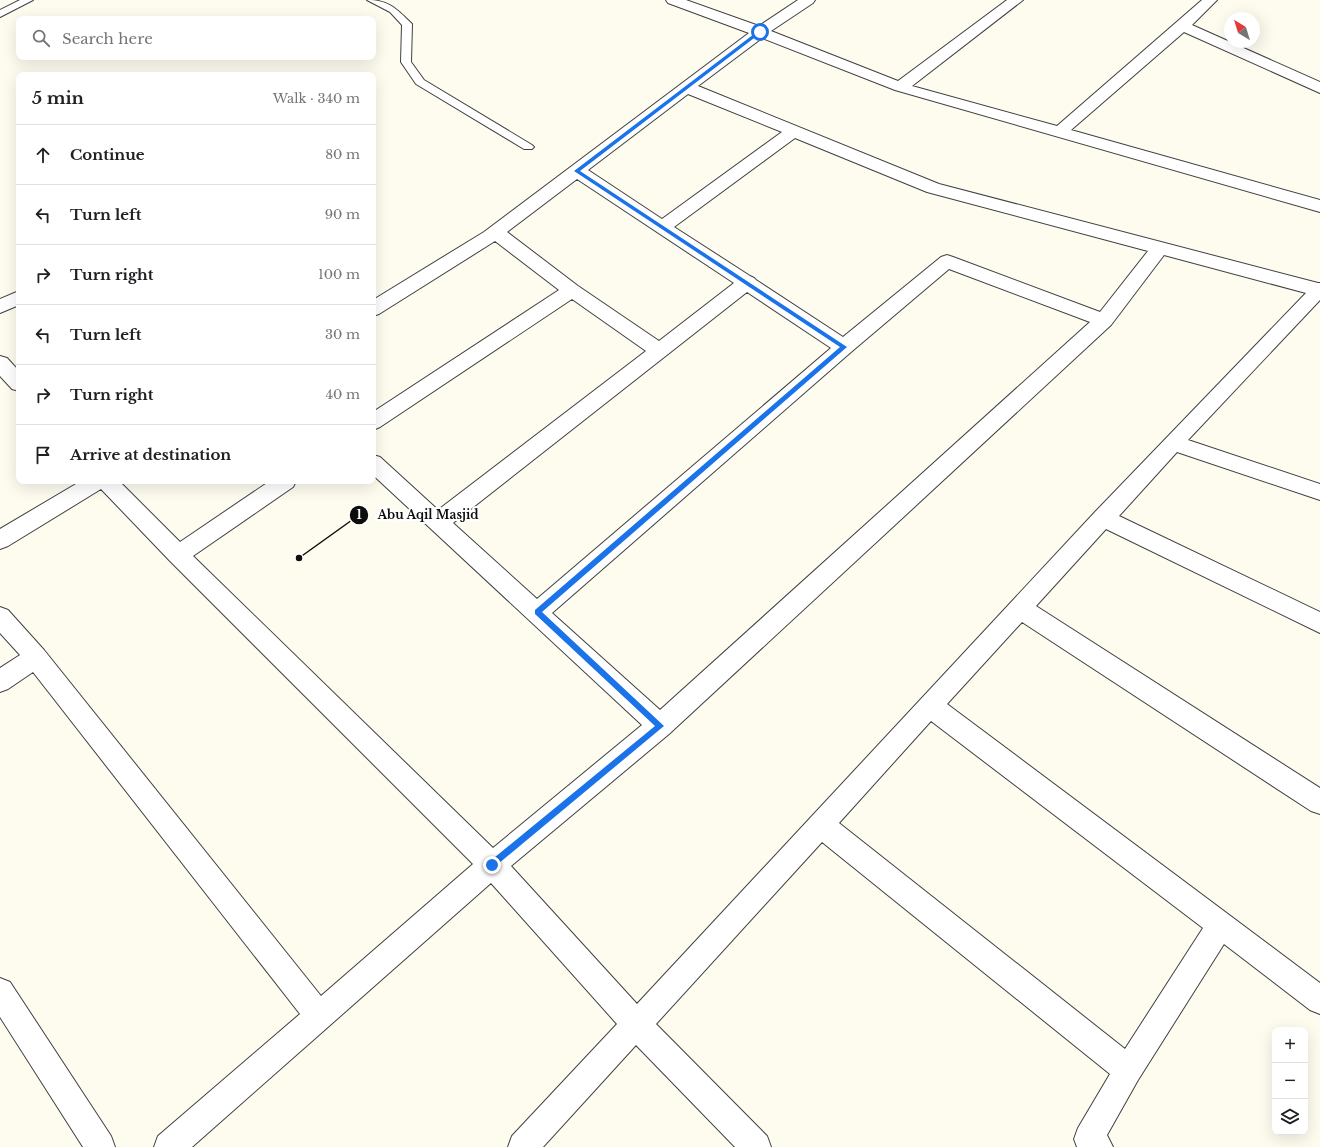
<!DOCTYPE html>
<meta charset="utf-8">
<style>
:root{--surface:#fff;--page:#f2f2f2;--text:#202124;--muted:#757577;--line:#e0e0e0}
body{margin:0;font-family:"Libre Baskerville",serif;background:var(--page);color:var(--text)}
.controls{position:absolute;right:12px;bottom:12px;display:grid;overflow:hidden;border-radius:8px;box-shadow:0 4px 16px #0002}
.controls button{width:36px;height:36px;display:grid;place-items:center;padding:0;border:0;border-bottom:1px solid var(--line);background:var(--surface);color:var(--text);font:20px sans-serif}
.compass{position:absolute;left:1224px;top:12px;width:36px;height:36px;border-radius:50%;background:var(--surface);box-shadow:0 4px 16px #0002;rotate:322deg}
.stop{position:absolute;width:12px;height:12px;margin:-9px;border:3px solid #1a73e8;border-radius:50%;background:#fff}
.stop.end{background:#1a73e8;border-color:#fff;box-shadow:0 1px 4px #0008}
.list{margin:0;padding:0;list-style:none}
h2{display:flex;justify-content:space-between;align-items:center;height:52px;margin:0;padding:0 16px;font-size:17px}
h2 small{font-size:13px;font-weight:400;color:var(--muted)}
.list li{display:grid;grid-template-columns:26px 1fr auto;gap:12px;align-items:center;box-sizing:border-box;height:60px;padding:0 16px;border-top:1px solid var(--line)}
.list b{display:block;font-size:15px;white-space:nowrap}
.list em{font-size:13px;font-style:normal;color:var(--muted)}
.icon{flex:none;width:22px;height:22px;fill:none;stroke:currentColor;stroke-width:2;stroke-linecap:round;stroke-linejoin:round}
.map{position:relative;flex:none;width:1320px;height:1147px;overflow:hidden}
.search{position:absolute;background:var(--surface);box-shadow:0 4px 16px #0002;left:16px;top:16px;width:360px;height:44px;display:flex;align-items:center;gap:10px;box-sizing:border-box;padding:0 14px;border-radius:8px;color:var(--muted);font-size:15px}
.panel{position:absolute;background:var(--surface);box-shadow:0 4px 16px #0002;left:16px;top:72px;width:360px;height:412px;border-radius:8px}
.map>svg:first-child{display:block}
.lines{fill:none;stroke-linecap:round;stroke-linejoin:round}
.lane-casing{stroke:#404040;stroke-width:2}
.street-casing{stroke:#404040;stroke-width:2}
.lane{fill:#fff;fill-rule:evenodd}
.street{fill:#fff;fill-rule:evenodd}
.route{fill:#1a73e8}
.leader{fill:none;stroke:#0d0d0d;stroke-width:1.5}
.callout-dot{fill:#0d0d0d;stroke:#fff;stroke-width:1.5}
.mark-label{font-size:12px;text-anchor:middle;font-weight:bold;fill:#fff}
.callout-label{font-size:12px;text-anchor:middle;font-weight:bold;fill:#0d0d0d;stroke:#fff;stroke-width:4;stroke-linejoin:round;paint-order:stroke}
</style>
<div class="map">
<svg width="1320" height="1147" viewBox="0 0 1320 1147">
<rect width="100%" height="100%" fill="#fefbef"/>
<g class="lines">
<defs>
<path id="lane" d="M20,0H33L0,17V10Z
M367,0C388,0 396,8 410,22L412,24L411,62L424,80L532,145L534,147L532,149H524L416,84L401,62L402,25L390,12Z"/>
<path id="street" d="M666,0H686L759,26L798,0H815L813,3L771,31L898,81L1007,0H1023L912,86L1057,126L1202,0H1217L1192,25L1320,82V93L1184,32L1071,130L1320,200V212L895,90L762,38L698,86L939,184L1318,283H1320V300L1188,440L1320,484V500L1177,452L1119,516L1320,612V633L1106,529L1036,606L1320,788V814L1311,811L1022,622L947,704L1320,983V1014L1310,1010L1224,944L1138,1080L1107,1135L1113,1147H1077L1074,1139L1078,1128L1110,1074L822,842L656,1024L767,1136L771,1147H735L636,1045L543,1147H508L512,1136L617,1024L491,883L192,1147H154L158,1136L300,1014L33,672L8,689L0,692V668L20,655L0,633V607L8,610L44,650L321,996L473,864L170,561L101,489L8,546L0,549V529L81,481H119L180,542L270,481H296L293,487L193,556L493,848L642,725L373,475V455L380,457L438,510L646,351L572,299L380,427L373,430V412L559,290L495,241L379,314L373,316V300L484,232L749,33L668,3ZM688,94L782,132L662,219L588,170ZM795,138L927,192L1148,251L1100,312L953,257L947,255L941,257L843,337L756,280L754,278L750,276L674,227ZM577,179L734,283L659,341L578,286L507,232ZM1164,255L1306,293L1095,512L637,1004L511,866L669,734L1111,325ZM949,269L1090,322L660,710L552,613L851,352ZM747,292L831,348L537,599L453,523ZM931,721L1203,928L1125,1049L839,823Z
M19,291V305L0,313V299Z
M0,356L7,358L19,371V391L12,389L0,376Z
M0,978L10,982L111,1136L115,1147H83L0,1017Z"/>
</defs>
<use href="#lane" class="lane-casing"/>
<use href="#street" class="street-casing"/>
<use href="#lane" class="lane"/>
<use href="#street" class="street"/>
</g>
<path class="route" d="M758,31L762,32L580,171L847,347L542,612L664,726L492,869L489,867V862L655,726L535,614V610L840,347L574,171Z"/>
<path class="leader" d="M299 558L359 515"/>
<g class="callout-dot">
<circle cx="299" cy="558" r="4"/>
<circle cx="359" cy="515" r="10"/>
</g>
<g class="mark-label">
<text x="359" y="519">1</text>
</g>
<g class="callout-label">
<text x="428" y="519">Abu Aqil Masjid</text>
</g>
</svg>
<div class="controls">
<button>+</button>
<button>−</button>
<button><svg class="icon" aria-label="layers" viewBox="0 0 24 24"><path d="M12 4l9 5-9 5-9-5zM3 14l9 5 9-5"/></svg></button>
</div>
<svg class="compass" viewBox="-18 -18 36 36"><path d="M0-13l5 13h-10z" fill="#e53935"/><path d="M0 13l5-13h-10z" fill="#757577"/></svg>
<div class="stop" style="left:760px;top:32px"></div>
<div class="stop end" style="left:492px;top:865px"></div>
<div class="search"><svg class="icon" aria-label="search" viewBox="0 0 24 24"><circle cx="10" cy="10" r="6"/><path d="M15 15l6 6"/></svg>Search here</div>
<section class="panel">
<h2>5 min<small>Walk · 340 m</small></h2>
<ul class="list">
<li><svg class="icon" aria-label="ahead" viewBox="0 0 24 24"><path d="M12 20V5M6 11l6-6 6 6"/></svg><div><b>Continue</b></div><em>80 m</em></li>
<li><svg class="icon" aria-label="left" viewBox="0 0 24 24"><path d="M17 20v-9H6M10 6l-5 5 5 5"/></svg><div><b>Turn left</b></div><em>90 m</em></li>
<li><svg class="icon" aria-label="right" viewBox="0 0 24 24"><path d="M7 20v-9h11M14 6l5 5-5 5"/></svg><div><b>Turn right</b></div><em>100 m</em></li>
<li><svg class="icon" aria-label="left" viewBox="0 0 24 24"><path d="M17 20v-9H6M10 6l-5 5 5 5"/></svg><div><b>Turn left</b></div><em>30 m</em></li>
<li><svg class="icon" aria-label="right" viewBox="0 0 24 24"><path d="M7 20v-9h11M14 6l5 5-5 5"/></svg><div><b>Turn right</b></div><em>40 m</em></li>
<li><svg class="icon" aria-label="arrive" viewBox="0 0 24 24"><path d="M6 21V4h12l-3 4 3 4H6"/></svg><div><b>Arrive at destination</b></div></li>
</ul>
</section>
</div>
